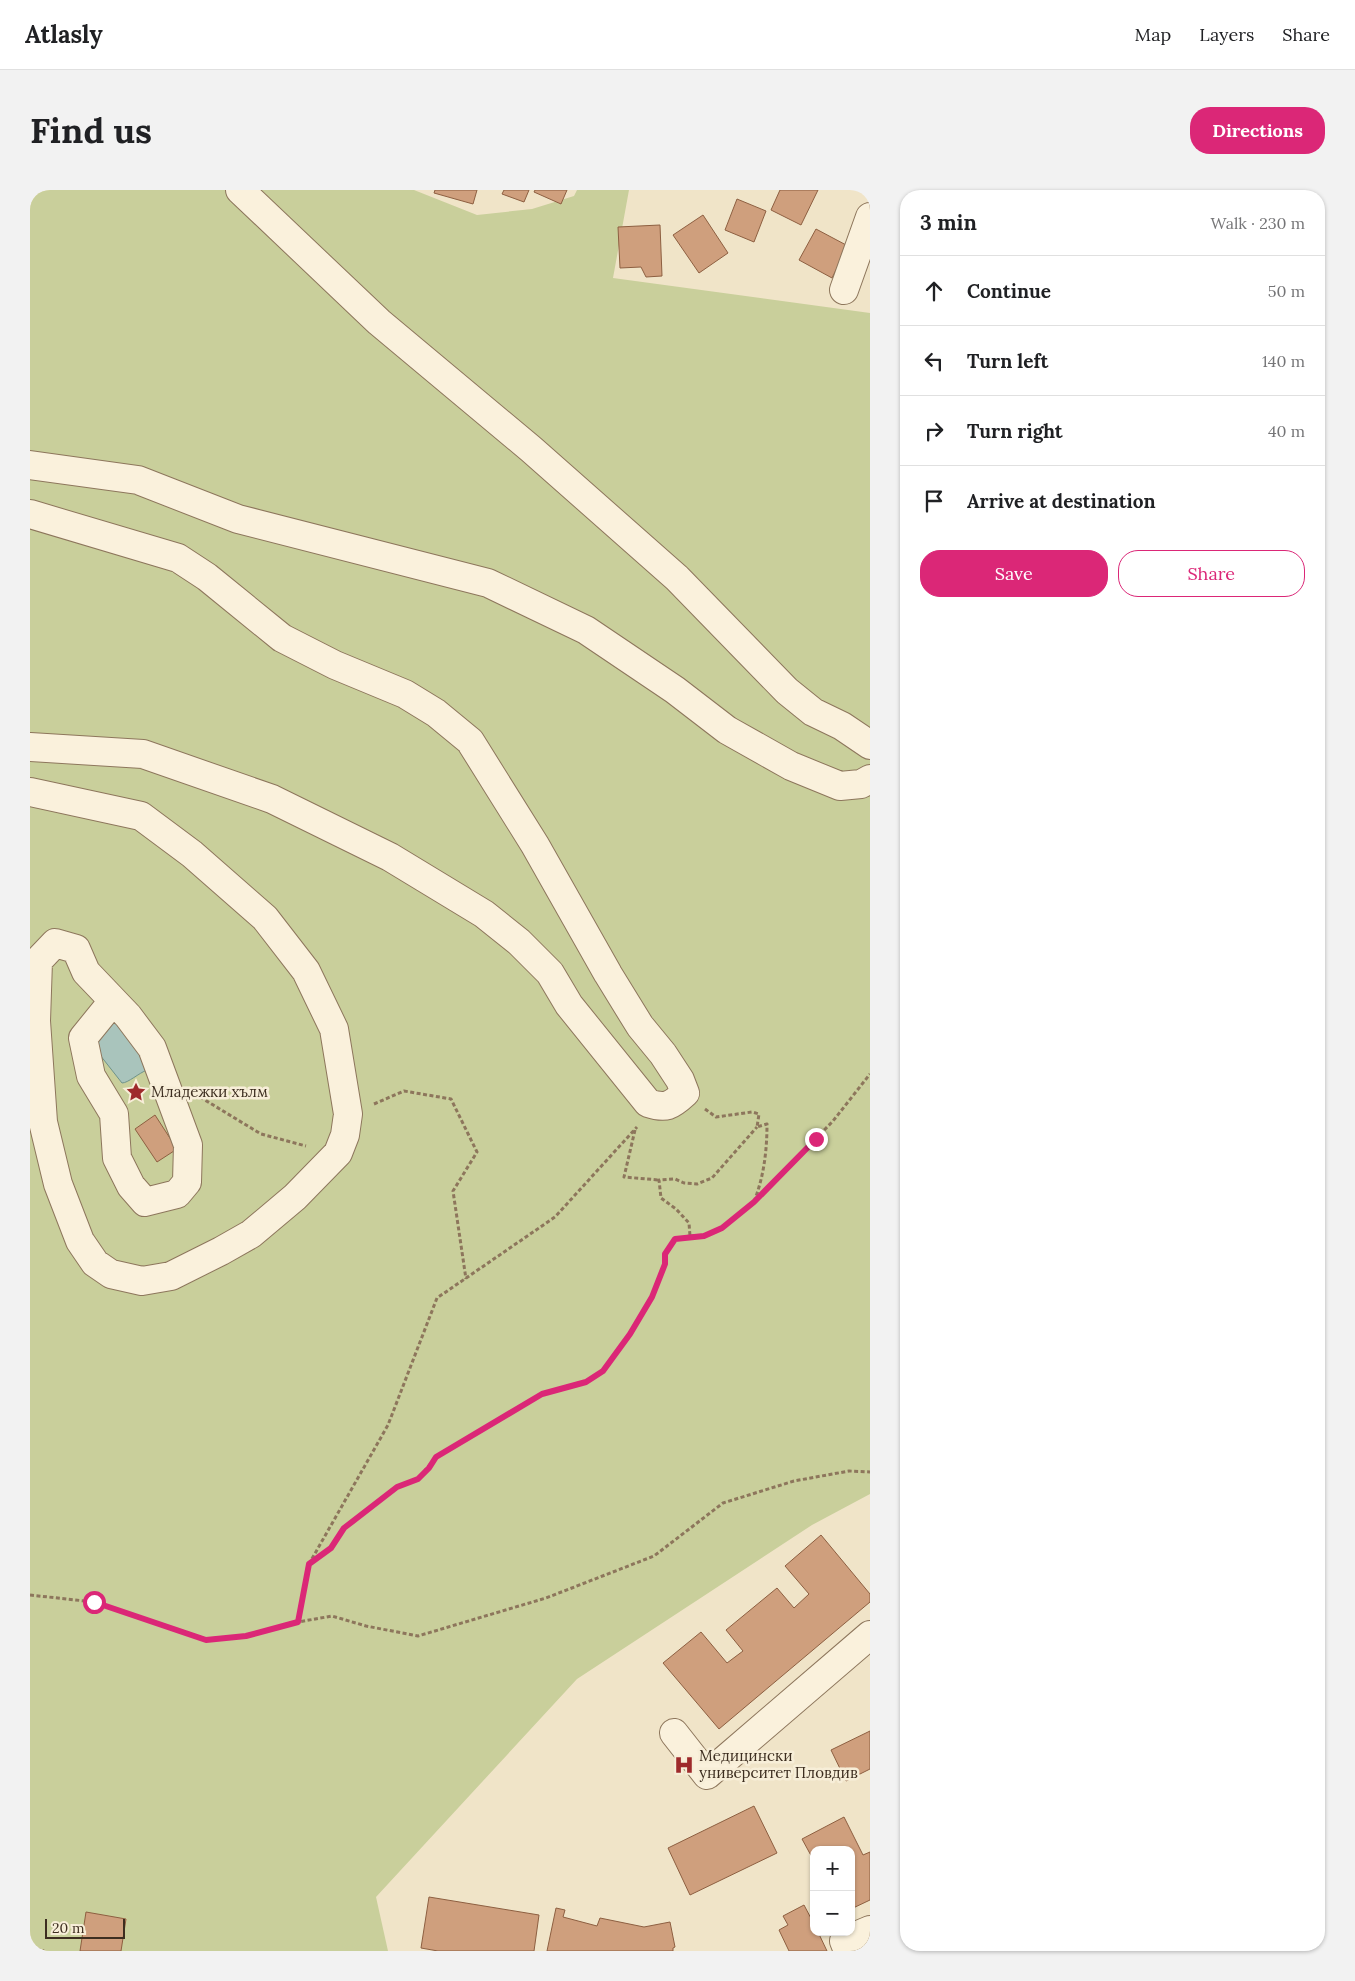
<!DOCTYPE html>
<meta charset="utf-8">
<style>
:root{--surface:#fff;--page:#f2f2f2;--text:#202124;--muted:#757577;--line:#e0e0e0;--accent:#db2777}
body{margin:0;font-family:Lora,serif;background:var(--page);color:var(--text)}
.controls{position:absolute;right:15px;bottom:15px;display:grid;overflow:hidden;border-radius:10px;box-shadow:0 1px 4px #0004}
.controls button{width:45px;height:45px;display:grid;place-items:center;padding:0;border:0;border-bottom:1px solid var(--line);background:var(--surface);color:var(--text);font:25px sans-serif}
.scale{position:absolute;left:15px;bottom:12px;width:80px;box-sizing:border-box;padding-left:5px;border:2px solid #3d2e20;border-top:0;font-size:14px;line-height:18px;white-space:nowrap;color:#3d2e20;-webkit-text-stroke:4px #f7eed8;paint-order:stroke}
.stop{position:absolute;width:15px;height:15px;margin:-11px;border:4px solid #db2777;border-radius:50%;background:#fff}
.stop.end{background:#db2777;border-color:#fff;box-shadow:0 1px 5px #0008}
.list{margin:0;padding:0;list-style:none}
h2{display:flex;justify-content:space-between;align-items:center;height:65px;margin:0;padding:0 20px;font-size:21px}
h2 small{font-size:16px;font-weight:400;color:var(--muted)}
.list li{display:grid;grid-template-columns:32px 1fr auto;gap:15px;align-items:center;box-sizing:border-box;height:70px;padding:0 20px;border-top:1px solid var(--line)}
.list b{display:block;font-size:19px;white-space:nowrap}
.list em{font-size:16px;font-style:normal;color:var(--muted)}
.actions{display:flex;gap:10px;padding:15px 20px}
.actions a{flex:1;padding:11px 0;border:1px solid var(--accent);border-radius:20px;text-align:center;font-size:18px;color:var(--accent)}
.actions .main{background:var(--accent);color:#fff}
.icon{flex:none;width:28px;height:28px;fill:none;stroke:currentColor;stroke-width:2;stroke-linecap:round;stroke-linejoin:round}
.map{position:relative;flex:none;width:840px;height:1761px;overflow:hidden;border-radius:20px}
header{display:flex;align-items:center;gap:30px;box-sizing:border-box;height:70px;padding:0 25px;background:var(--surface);border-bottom:1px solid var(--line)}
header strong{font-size:24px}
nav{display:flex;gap:28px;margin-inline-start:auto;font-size:18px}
.intro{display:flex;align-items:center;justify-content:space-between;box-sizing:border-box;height:120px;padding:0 30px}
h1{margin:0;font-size:35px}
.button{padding:12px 22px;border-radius:20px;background:var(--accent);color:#fff;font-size:18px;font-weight:700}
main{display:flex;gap:30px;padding:0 30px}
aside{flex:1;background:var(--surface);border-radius:20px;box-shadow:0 1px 4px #0004}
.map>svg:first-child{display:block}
.green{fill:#c9cf9b}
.water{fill:#a9c4bc;stroke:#6f938a}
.building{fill:#cf9f7d;stroke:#8d5f41}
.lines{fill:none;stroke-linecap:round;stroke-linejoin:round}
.minor-casing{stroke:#8d765c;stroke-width:30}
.path{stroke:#8d765c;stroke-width:3;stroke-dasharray:4 2.5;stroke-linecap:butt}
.minor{stroke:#faf1dc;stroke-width:28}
.route{stroke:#db2777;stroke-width:6}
.labels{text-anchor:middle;stroke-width:5;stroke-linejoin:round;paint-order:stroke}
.poi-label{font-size:15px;fill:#3d2e20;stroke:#f7eed8;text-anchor:start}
</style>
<header>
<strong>Atlasly</strong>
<nav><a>Map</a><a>Layers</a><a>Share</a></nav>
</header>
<div class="intro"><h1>Find us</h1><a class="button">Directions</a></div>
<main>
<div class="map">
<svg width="840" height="1761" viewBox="0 0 840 1761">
<rect width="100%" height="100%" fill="#f0e4c8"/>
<path class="green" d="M0,0H384L447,25L502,19L544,6L547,0H599L583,88L840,123V1304L782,1335L547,1489L346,1707L358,1761H0Z"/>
<path class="water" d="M80,830L87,832L118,870L117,880C109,883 98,893 92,893L70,865L62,846Z"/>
<path class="building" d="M405,0H447L443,14L404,3Z
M474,0H499L494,12L472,4Z
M505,0H537L531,14L504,2Z
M750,0H788L771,35L741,20Z
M707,9L736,21L724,52L695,40Z
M673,25L698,63L669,83L643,45Z
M630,35L632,86L616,87L611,77L590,78L588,37Z
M786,39L818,56L802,88L769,70Z
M125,925L147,959L127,972L105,939Z
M791,1345L840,1404V1412L689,1539L633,1473L671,1442L697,1473L713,1461L696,1440L747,1398L764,1418L779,1404L755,1376Z
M840,1541V1579L816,1591L801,1560Z
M724,1616L747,1663L660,1705L638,1658Z
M814,1627L833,1665L840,1662V1710L821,1719V1660H784V1671L772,1649Z
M399,1707L509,1725L504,1761H408L391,1758Z
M774,1715L784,1734V1742H788L797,1761H759L749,1740L758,1735L753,1726Z
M526,1718L535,1720L533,1727L567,1736L570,1728L614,1737L640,1732L645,1757L643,1758V1761H517Z
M56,1722L96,1729L91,1761H50Z"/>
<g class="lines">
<defs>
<path id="minor" d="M210,0L349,132L501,259L647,388L757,501L783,522L812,536L840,555
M814,100L840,27
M0,275L108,290L208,329L458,393L556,440L645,500L697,540L761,576L810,596L831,594L840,589
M0,324L148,368L177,387L252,448L305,475L375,504L406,523L440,551L505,655L578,784L610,836L633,864L650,890L655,903C641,916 636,919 618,913L539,815L520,783L489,752L454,724L360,667L242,609L113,564L0,557
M0,602L111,626L162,664L235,728L276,781L304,839L318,924L315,945L308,963L265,1007L221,1044L191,1061L141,1086L112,1091L81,1084L65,1073L50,1051L28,994L13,932L6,831L8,771L25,753L46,759L56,782L98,826L122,858L158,955L157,992L147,1004L115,1012L101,996L87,968L84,924L61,886L53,848L83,811
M644,1543L677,1585L840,1445
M818,1761L814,1751L840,1740"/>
</defs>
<use href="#minor" class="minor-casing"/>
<path class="path" d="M170,907L231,944L276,956
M344,914L374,901L421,909L447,962L423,1001L436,1089
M675,919L686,927L722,922L729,924L727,937L737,934C737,960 734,985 725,1009
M605,940L594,987L629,990
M660,1046H674L692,1038L724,1012L803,931L840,884
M279,1374L301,1357L314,1338L367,1297L388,1289L406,1267L513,1204L557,1192L573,1181L600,1144L622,1107L635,1074V1064L645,1049L660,1046L659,1033L646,1019L631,1008L629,990L645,989L654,993L667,994L682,988L727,937
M0,1405L64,1412L176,1449L216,1446L268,1432L302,1426L336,1436L388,1446L516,1408L624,1366L693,1313L764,1291L819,1281L840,1282
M268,1432L279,1374L358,1235L407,1108L525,1027L607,937
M0,1757L14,1761"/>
<use href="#minor" class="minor"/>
</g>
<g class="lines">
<path class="route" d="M64,1412L176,1450L216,1446L268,1432L279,1374L301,1358L314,1338L367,1297L388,1289L399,1278L406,1267L512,1204L556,1192L573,1181L600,1144L622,1107L635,1074V1064L645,1049L674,1046L692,1038L724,1012L786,949"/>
</g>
<defs>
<symbol id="sight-bare" viewBox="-9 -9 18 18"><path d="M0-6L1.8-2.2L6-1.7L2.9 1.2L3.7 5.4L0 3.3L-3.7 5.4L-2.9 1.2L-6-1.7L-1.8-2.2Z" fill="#9e2a2b" stroke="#f7eed8" stroke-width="2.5" paint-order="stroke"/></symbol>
<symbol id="hospital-bare" viewBox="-9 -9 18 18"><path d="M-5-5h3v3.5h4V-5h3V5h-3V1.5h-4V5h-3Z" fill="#9e2a2b" stroke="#f7eed8" stroke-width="2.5" paint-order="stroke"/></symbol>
</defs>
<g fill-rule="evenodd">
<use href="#sight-bare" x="92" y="888" width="28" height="28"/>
<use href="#hospital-bare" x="640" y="1561" width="28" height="28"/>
</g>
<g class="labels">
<g class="poi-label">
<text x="121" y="907">Младежки хълм</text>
<text x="669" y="1571">Медицински<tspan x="669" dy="17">университет Пловдив</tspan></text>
</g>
</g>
</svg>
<div class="controls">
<button>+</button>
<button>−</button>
</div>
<div class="scale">20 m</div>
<div class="stop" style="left:64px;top:1412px"></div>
<div class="stop end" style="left:786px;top:949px"></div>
</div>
<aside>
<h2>3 min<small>Walk · 230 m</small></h2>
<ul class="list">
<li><svg class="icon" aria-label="ahead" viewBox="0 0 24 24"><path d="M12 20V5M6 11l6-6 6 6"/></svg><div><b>Continue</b></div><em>50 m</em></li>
<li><svg class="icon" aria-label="left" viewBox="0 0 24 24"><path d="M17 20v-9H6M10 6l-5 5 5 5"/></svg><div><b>Turn left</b></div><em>140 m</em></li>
<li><svg class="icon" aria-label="right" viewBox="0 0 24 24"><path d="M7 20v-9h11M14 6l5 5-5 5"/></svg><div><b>Turn right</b></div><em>40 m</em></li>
<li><svg class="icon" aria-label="arrive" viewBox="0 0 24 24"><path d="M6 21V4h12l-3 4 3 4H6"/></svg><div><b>Arrive at destination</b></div></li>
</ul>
<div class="actions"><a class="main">Save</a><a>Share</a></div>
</aside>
</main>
